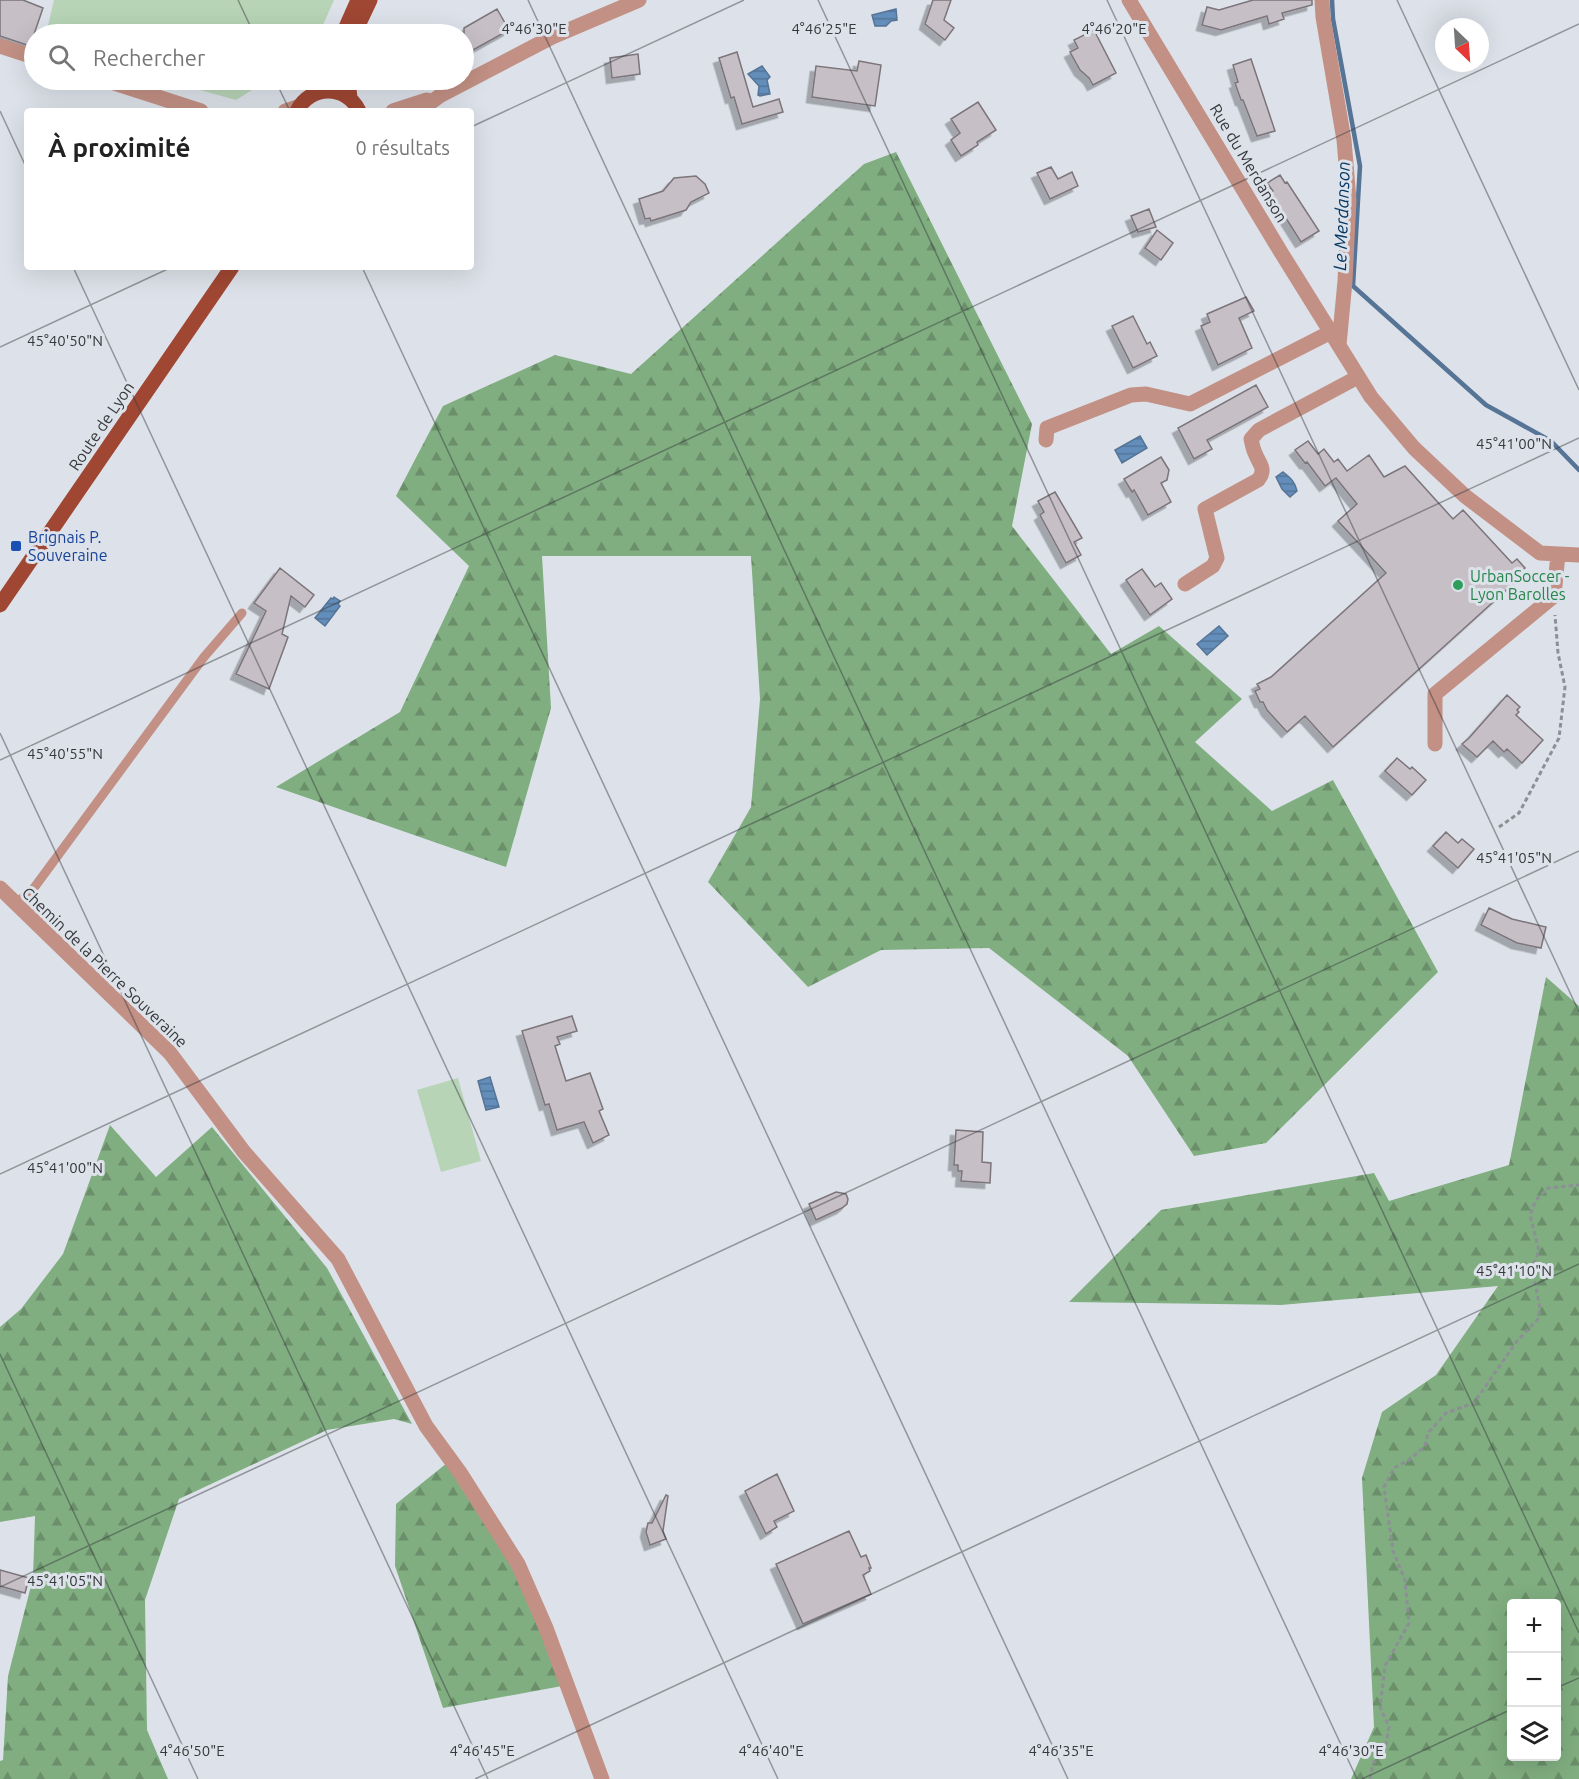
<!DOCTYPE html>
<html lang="fr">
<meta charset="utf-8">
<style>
:root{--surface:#fff;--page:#f2f2f2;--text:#222;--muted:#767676;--line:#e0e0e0}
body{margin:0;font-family:Ubuntu,sans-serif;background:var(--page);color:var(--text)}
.controls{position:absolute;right:18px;bottom:18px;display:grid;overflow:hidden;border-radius:6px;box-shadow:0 6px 24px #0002}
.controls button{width:54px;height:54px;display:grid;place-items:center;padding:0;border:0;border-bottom:2px solid var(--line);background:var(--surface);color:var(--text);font:30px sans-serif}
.compass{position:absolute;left:1435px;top:18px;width:54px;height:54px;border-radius:50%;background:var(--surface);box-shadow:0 6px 24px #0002;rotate:155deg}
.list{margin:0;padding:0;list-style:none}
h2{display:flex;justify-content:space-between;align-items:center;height:78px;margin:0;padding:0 24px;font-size:26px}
h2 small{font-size:20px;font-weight:400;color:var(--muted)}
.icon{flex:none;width:33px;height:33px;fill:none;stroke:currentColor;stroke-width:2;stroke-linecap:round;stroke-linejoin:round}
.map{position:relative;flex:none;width:1579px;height:1779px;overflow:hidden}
.search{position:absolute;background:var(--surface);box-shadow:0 6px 24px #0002;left:24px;top:24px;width:450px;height:66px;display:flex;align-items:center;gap:15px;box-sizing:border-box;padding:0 21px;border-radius:33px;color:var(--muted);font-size:22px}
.panel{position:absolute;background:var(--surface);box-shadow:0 6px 24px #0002;left:24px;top:108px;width:450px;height:162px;border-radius:6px}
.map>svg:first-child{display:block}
.green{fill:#b7d4b6}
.forest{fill:url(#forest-firs);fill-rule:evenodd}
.water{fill:url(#water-rules);stroke:#567495;stroke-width:1.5}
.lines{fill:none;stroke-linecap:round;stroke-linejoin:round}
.stream{stroke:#567495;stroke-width:4.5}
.building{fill:#c7bfc6;stroke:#7b747a;stroke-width:1.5;filter:url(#shadow)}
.path{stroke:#8c8f95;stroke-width:3;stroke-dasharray:4.5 3;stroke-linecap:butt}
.lane{stroke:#c29084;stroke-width:9}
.street{stroke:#c29084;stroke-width:15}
.primary{stroke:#9f4733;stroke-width:15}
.ticks{fill:none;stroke:#36383b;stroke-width:1.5;stroke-opacity:0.45}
.transit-dot{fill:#1a4fb4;stroke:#dde2ea;stroke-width:2}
.leisure-dot{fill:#2e9e5b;stroke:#dde2ea;stroke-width:2}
.labels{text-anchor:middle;stroke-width:6;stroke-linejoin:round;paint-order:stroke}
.street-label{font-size:16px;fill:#36383b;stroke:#dde2ea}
.transit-label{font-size:16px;fill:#164399;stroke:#dde2ea;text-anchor:start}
.leisure-label{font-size:16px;fill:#27864d;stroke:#dde2ea;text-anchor:start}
.water-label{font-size:18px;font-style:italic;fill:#053762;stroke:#dde2ea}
.ticks-label{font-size:15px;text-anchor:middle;fill:#36383b;stroke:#dde2ea;stroke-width:6;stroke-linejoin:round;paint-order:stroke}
</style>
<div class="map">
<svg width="1579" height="1779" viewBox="0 0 1579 1779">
<defs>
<pattern id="forest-firs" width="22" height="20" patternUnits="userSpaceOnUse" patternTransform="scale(1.5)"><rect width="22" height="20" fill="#80ae80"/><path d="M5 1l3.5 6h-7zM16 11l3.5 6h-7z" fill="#6a8f6a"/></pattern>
<pattern id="water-rules" width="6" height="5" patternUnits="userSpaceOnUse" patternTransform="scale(1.5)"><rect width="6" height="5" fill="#638ebb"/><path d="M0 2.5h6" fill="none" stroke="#527599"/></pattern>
<filter id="shadow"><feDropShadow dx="-5.5" dy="5.5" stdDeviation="0" flood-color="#0004"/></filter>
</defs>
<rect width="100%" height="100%" fill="#dde2ea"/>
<path class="green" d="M54,0H334L319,34H46Z
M164,80H268L236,100Z
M458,1078L481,1161L441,1172L417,1090Z"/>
<path class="forest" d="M896,152L1032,424L1012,526L1111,654L1159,626L1242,699L1195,742L1272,811L1333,780L1438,972L1266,1143L1194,1156L1128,1056L989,948L881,950L808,987L708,882L751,807L760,699L751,556H542L551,708L506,867L276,787L400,712L469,566L396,496L443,406L555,355L631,374L864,164Z
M1546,977L1579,1006V1779H1351L1374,1727L1362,1478L1382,1412L1436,1375L1498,1286L1281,1305L1069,1302L1161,1210L1374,1173L1389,1201L1509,1165ZM1512,1604H1556V1756H1512Z
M110,1125L156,1177L212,1127L327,1268L412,1424L394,1419L327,1430L179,1499L145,1600L147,1730L168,1779H0V1761L3,1760L8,1676L33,1578L35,1516L0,1522V1327L21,1309L63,1254Z
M447,1463L518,1564L562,1686L443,1708L395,1566L396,1504Z"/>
<path class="water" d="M896,9L897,20L891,21L886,26H875L872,15Z
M762,66L770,77L767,80L770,94L760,96L758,95L759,86L748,74Z
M1140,436L1147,448L1122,463L1115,450Z
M1283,472C1291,478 1295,482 1297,491L1290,497L1282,489L1276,477Z
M334,597L340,601L338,604L340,606L325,626L315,618L331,598L333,599Z
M1219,626L1228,636L1207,655L1197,644Z
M490,1077L499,1107L486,1110L478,1081Z"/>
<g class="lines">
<path class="stream" d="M1332,0L1333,19L1360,166L1353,286L1486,405L1551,441L1579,470"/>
</g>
<path class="building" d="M0,0H23L43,8L30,46L0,36Z
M933,0H951L944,20L954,28L945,40L925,24Z
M1253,0H1312V5L1282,13L1284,19L1269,24L1267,16L1221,30L1202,25L1207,7L1219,10Z
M497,9L509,30L464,55V28Z
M1094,30L1116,73L1093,85L1089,78L1080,70L1070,52L1078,48L1074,40Z
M737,52L753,107L779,99L783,112L742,124L734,97L731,98L719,58Z
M638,54L640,74L612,78L610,58Z
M1251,59L1275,131L1257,136L1243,100H1241L1235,83L1238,82L1233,65Z
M859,61L881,65L875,106L812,97L816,66L857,71Z
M978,102L996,130L977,142L978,145L961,156L951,140L960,133L951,119Z
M1051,167L1058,179L1072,172L1078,186L1050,199L1037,173Z
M1280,175L1285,183L1287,182L1319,231L1301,242L1270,193L1273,191L1267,183Z
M696,176L705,184L709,193L691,202L686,210L651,221L650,218L645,219L639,199L663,191L674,178Z
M1149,209L1156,227L1138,232L1131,216Z
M1157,230L1173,243L1161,260L1145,248Z
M1246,297L1254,311L1239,318L1252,348L1218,365L1201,326L1210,322L1207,314Z
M1133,316L1147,344L1150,342L1157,356L1133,368L1112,326Z
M1256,385L1268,407L1207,440L1212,449L1194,459L1178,428Z
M1308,441L1318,454L1324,449L1334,462L1338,459L1347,471L1369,455L1384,477L1405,466L1453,519L1463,510L1512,563L1517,559L1525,568L1520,572L1523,575L1333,747L1305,716L1287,732L1267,710L1263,702H1260L1255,691L1260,689L1257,684L1271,677L1386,573L1338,521L1357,504L1336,478L1325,486L1307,462L1305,463L1295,450Z
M1161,457L1169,470L1167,480L1161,483L1171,502L1148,515L1134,490L1132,492L1124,479Z
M1055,492L1082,538L1074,542L1081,555L1066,563L1040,515L1044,512L1038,501Z
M280,568L314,595L305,607L291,596L282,634L288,637L269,689L236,674L266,611L254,603Z
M1142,569L1155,587L1161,583L1172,599L1150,615L1126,580Z
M1507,695L1520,707L1517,710L1519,712L1516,715L1543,740L1522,763L1507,749L1504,752L1493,741L1477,757L1462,744L1469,738Z
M1397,758L1410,769L1412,767L1426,780L1412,795L1385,771Z
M1446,832L1458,843L1462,839L1474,849L1458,868L1433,846Z
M1489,908L1512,919L1546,927L1541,948L1517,943L1481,925Z
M572,1016L577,1031L557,1037L560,1044L555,1046L566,1081L590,1073L603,1109L599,1111L609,1135L593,1143L584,1122L557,1130L549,1104L545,1105L522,1031Z
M956,1130L983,1132L982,1162L991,1163L990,1183L961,1181L962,1171H958V1165H954Z
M836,1192L846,1194L848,1199L847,1204L842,1208L816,1220L809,1204Z
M777,1474L794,1511L774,1521L777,1527L766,1534L745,1491Z
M666,1495L668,1496L663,1531L666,1539L650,1545L646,1532L648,1523H652Z
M849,1531L861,1557L866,1555L871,1568H869L870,1571L863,1575L871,1594L803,1624L776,1564Z
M0,1570L29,1578L25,1593L0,1586Z"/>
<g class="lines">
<path class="path" d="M1499,827L1519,813L1559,738L1565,687L1558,653L1555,615
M1370,1779L1373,1764L1386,1744L1389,1727L1380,1707L1385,1666L1409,1623L1405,1580L1393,1551L1384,1487L1394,1468L1409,1460L1425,1446L1428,1433L1446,1413L1474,1403L1517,1341L1538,1319L1540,1308L1532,1268L1539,1251L1530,1215L1536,1200L1548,1188L1579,1185"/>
<path class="lane" d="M15,903L31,892L204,657L242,613"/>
<path class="street" d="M1129,0L1282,254L1371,397L1414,448L1465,496L1540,553L1579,555
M1322,0L1323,17L1344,140L1349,200L1345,281L1339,345
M0,46L34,57
M105,80L201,111
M285,111L300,106
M393,111L427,100
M419,111L441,95L552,37L639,0
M1046,440L1047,428L1131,395L1146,394L1190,404L1331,332
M1185,584L1213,566L1217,558L1205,509L1258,480C1267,469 1259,464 1255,453C1253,449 1252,443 1251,439L1259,430L1358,377
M1435,744V694L1554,596L1558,554
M0,888L170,1053L244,1152L338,1259L426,1426L461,1474L518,1564L546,1628L602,1779"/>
<path class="primary" d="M343,34L358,0
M354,34L370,0
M348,80L350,98
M297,111C310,85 346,84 359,111
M0,605L232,267"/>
</g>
<path class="ticks" d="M238,0L254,34M528,0L1357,1779M818,0L1579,1633M1107,0L1579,1012M1397,0L1579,390M275,80L290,111M0,111L27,169M471,127L744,0M73,267L778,1779M362,267L1068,1779M0,347L172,267M0,733L488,1779M0,760L1579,24M0,1174L1579,438M0,1354L198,1779M0,1587L1579,851M1556,1688L1579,1678M475,1779L1579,1264M1362,1779L1512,1709"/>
<rect class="transit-dot" x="10" y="540" width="12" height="12" rx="3"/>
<circle class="leisure-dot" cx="1458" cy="585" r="6"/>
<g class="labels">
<g class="street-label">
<text transform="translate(1249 163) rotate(59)" y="6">Rue du Merdanson</text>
<text transform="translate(101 426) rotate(-56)" y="6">Route de Lyon</text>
<text transform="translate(105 967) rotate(44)" y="6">Chemin de la Pierre Souveraine</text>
</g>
<g class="transit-label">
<text x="28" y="543">Brignais P.<tspan x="28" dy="18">Souveraine</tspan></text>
</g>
<g class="leisure-label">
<text x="1470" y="582">UrbanSoccer -<tspan x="1470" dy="18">Lyon Barolles</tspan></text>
</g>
<g class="water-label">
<text transform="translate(1342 216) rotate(-88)" y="6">Le Merdanson</text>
</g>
</g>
<g class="ticks-label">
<text x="534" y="34">4°46'30"E</text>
<text x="824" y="34">4°46'25"E</text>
<text x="1114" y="34">4°46'20"E</text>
<text x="65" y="346">45°40'50"N</text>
<text x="1514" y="449">45°41'00"N</text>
<text x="65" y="759">45°40'55"N</text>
<text x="1514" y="863">45°41'05"N</text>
<text x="65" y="1173">45°41'00"N</text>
<text x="1514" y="1276">45°41'10"N</text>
<text x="65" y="1586">45°41'05"N</text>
<text x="192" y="1756">4°46'50"E</text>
<text x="482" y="1756">4°46'45"E</text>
<text x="771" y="1756">4°46'40"E</text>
<text x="1061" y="1756">4°46'35"E</text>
<text x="1351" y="1756">4°46'30"E</text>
</g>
</svg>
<div class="controls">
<button>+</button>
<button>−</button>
<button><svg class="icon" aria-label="layers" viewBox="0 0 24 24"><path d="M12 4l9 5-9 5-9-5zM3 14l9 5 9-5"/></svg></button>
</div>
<svg class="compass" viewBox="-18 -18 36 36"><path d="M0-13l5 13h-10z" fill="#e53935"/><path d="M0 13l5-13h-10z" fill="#767676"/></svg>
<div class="search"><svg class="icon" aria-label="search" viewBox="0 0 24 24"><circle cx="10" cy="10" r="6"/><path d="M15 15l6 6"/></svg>Rechercher</div>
<section class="panel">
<h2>À proximité<small>0 résultats</small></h2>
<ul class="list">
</ul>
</section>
</div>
